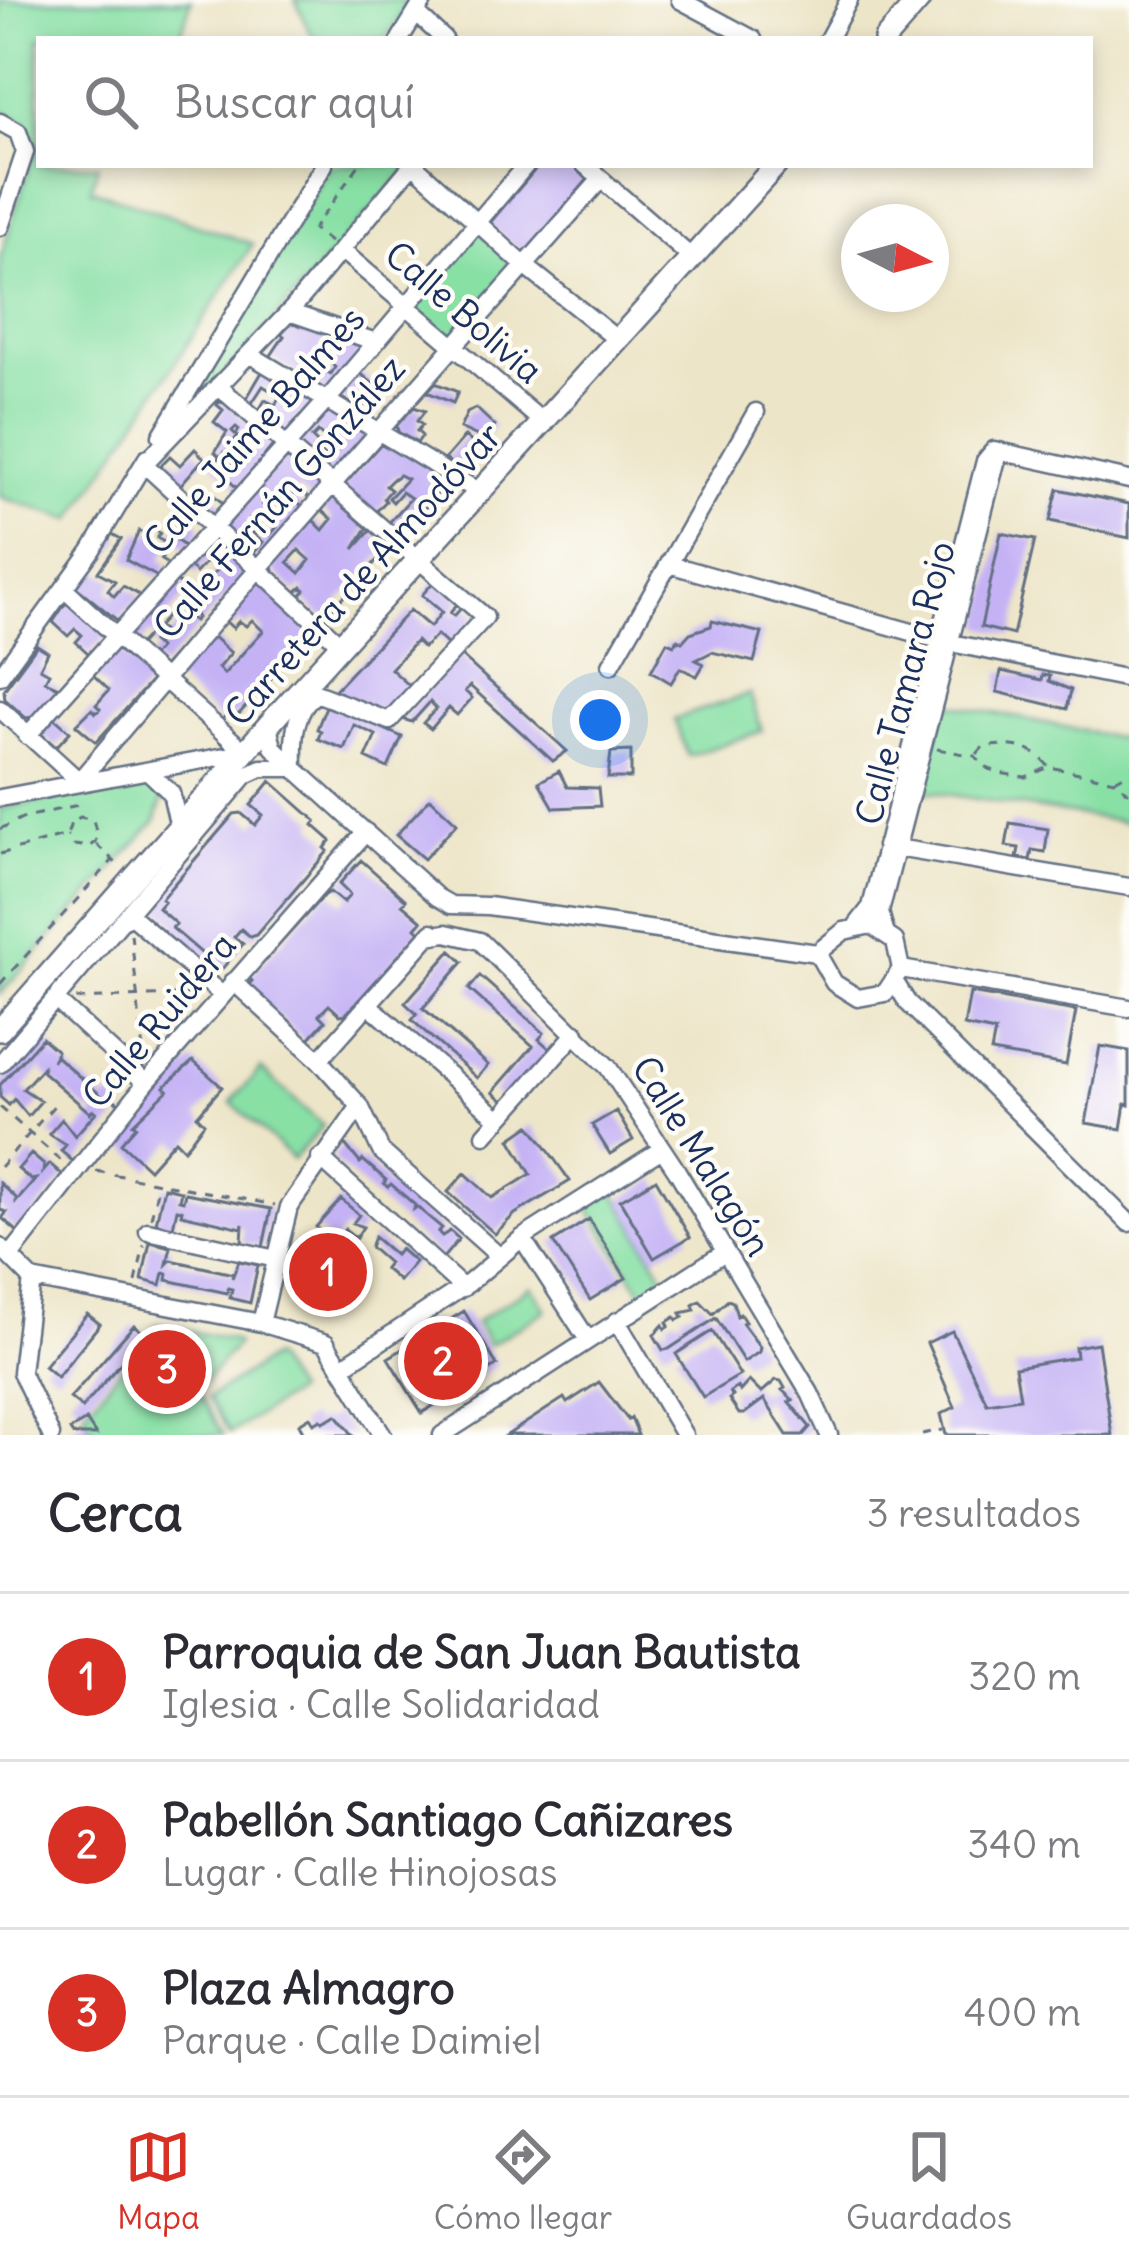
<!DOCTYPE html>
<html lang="es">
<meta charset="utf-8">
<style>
:root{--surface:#fff;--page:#f2f2f3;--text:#2b2b33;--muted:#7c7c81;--line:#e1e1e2;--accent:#d93025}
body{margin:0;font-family:Delius,sans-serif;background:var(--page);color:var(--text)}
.compass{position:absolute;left:841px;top:204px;width:108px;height:108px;border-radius:50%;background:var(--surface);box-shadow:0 6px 18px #0003;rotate:96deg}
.you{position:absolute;left:600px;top:720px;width:42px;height:42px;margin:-30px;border:9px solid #fff;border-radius:50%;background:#1a73e8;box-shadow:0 0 0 18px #1a73e833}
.badge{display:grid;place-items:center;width:78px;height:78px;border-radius:50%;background:var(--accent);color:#fff;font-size:39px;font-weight:700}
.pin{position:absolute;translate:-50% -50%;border:6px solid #fff;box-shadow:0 3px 12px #0006}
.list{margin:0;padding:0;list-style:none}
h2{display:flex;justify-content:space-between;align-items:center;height:156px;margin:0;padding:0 48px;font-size:51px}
h2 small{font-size:39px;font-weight:400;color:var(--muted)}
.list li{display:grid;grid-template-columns:78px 1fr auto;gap:36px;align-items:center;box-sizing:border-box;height:168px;padding:0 48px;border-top:3px solid var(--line)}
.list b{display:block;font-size:45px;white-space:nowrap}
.list p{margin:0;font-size:39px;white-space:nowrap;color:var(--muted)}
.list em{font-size:39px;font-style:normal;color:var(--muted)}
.icon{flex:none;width:66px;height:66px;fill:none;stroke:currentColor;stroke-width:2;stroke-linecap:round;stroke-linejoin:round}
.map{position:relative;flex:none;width:1129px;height:1435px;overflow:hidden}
.search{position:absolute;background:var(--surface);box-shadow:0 6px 18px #0003;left:36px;right:36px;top:36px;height:132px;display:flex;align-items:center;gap:30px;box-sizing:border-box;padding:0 42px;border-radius:0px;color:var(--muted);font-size:45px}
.sheet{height:660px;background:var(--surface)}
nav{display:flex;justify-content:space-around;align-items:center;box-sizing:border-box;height:168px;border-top:3px solid var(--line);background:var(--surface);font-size:33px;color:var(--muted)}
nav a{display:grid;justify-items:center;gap:6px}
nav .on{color:var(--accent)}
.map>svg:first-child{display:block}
.green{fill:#88e0a5;stroke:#528882;stroke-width:3}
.building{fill:#c4b2f5;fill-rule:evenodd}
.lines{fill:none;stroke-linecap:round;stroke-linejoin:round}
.minor-casing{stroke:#646f83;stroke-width:21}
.major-casing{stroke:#646f83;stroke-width:26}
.path{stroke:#646f83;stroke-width:3;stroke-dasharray:9 9;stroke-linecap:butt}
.minor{stroke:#fff;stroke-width:16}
.major{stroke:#fff;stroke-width:21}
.labels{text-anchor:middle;stroke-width:9;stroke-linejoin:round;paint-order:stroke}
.street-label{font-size:36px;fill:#1b2f5e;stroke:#fdfcf7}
</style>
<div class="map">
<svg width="1129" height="1435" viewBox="0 0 1129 1435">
<rect width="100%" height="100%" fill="#fdfcf7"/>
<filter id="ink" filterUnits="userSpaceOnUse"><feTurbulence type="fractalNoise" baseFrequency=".00833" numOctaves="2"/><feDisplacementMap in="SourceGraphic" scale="24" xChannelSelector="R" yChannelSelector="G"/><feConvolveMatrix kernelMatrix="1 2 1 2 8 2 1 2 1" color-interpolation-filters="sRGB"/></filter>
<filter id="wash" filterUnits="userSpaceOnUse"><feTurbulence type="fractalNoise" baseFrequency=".004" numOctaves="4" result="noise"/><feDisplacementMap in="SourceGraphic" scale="48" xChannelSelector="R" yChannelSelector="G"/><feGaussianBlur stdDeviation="2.7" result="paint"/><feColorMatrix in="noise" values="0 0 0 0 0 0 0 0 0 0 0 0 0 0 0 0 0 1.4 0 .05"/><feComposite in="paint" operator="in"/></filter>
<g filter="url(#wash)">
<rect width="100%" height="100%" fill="#ede5c8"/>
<path class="green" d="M0,0H191L180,39H39V165H98L91,189L253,244L72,520L0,497V258L36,146L25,122L0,110Z
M295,0H396L408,3L385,39H314Z
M331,165H412L144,464Z
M478,221L525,266L453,348L407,306Z
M750,694L762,731L688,756L674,719Z
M945,703L1129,740V823L920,790Z
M136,781C150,783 157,788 162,801L155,822L0,994V809Z
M261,1069L323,1126L293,1159L231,1102Z
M609,1183L670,1287L648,1302L583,1199Z
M531,1286L546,1310L489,1345L476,1322Z
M158,1324L232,1340L237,1344L197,1390L223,1435H96L84,1413Z
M272,1357L295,1392L230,1433L208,1398Z"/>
<g id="blocks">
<path class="building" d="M539,165H574L589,178L524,254L489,224Z
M289,320L363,347L331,394L270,357L284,336L279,332ZM324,342L331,346L324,357L335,367L331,374L312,363Z
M265,367L318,399L286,437L258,412L265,400L275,405L280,396L263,386L250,406L245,401Z
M359,372L378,388L361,409L338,396Z
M435,383L458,392L453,403L427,392Z
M219,402L225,403L274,444L238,489L213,465L220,457L230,467L242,454L238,450L248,446L236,435L239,430L236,427L232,431L237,436L232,445L220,457L215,452L227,432L214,422L223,410L217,405Z
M330,406L373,432L333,478L295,445ZM318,432L330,443L328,446L337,451L327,458L314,448L318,444L312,438Z
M414,407L425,411L417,421L422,425L417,431L422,436L417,443L398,432L397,425Z
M476,408L495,426L484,439L460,428L467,413Z
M465,436L477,447L459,469L445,459Z
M385,439L451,478L399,537L386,526L411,498L402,492L393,502L389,498L407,479L399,475L393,479L386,486L391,490L384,498L386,501L373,515L342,487Z
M195,449L204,458L177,489L161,475L162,464L170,456L180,465Z
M285,455L324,489L313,501L298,489L291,497L306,509L260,560L253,554L263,542L252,532L258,525L270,535L277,527L276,518L285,507L279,501L276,505L268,499L263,505L270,511L261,522L253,515L246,523L254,530L241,544L222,527Z
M1058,489L1129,504V538L1050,521Z
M211,493L224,504L214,515L209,516L198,507Z
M333,497L367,528L354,549L371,530L389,547L326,616H322L300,596L305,590L302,587L296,592L274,572L273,565L313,520L323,530L332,519L322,510ZM299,550L310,560L300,573L288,562Z
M188,514L200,524V530L185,547L170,535Z
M153,529L160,533L157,538L169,545L161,560L169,565L158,577L126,560L139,531L149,536Z
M1001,533L1035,540L1013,635L981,627Z
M112,534L121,539L98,572L115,581L108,590L114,596L123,586L141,596L118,621L76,587Z
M210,539H216L247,567V573L163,667L151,657L159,648L152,642L156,638L162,643L188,616L194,621L197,618L188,602L200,589L205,593L208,580L212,584L216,580L212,576L218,569L208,560L196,573L187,565Z
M174,579L189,592L158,626L162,631L156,638L151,632L139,645L126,634Z
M260,580L315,629L240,713L233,719L227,714L221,721L173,677L211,635L231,653L218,668L224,674L250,645L263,631L252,620L246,626L239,621L233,628L224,620Z
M435,580L460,601L450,613L454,616L464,605L476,616L449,646L437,635L423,648L416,641L391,669L411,687L387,713L333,692L410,610L430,627L442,612L422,595Z
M71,603L104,632V638L89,654L76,642L82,635L75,629L68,636L53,622L65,604Z
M712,621L762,633L754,662L712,652L696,660L704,664L697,676L680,668L671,683L651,671L667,642L674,645L678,639L682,642L690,633L711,626Z
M37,645L48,652L40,668L49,673L45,681L59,687L33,717L26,718L5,699L4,690Z
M114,647L153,679L96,742L76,725L92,709L96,713L100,709L96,705L109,690L91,673Z
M459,654L567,751L553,761L470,686L465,691L472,698L457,715L449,708L431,729L423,723L436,709L430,702L412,722L402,719Z
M1001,671L1042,680L1043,675L1050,676L1049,681L1071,690L1067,709L997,692Z
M327,704L402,737L388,768L366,758L376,735L354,725L344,749L318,739L321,731L317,729Z
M52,716L70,732L56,747L41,734V728Z
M631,751V778H608L611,752Z
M559,771L567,787L598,788L600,806L554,808L539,782Z
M271,781L316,821L313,825L331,841L325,848L328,851L256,935L251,937L241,929L234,937L243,944L221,970L172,928L176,924L158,908L164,901L161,899L234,814L241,813L255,825L263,815L251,805Z
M430,798L457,823L424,859L396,835Z
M1010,823L1048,829L1045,852L1032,850L1030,860L1017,858L1019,848L1006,846Z
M361,860L406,900L402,904L422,921L416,928L420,932L346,1014L340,1015L329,1005L319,1015L325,1021L306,1042L246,987L252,981L249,978L324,895L330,892L343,903L350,895L339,884Z
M451,951L463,962L423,1008L488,1065L477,1078L412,1020L417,1014L405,1003Z
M480,976L544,1033L539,1039L551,1050L505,1102L493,1092L533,1046L469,989Z
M970,993L1076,1011L1066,1065L991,1052L995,1032L964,1026Z
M42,1038L57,1051L52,1061L56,1056L104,1098L102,1104L109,1095L125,1109L76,1164L61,1151L66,1145L49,1134L62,1119L75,1136L96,1112L93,1110L90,1113L43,1072V1067L23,1089L41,1101L28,1116L14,1099L9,1105L0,1097V1085Z
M1100,1046L1129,1051V1105L1125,1104L1121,1129L1086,1123Z
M193,1061L222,1087L197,1116L204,1123L190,1142L184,1149L175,1140L149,1169L121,1143L136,1126L133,1124L168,1090L164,1087Z
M616,1111L633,1140L610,1154L592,1125Z
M530,1125L570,1181L515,1214L495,1234L448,1192L465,1173L492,1198L531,1174L510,1139Z
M344,1143L360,1163L363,1160L386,1180L384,1183L388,1187L391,1184L415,1205L414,1209L417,1207L442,1228L438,1232L442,1236L450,1231L459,1239L442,1259L332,1158Z
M31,1154L44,1165L43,1172L50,1164L65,1177L18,1232L2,1218L7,1212L0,1210V1183L16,1198V1202L36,1179L31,1180L18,1169Z
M656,1179L690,1237L654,1258L620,1200Z
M164,1187L181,1191L179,1200L183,1201L185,1193L271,1209L263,1247L242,1243L243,1224L242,1228L181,1214L182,1210L177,1209L173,1227L156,1223Z
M341,1199L359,1215L353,1223L363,1227L356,1238L345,1229L333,1243L316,1227Z
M589,1219L626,1278L590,1300L553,1242Z
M374,1237L395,1255L400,1249L415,1262L399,1281L384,1268L388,1263L370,1247Z
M150,1242L171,1247L167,1264L171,1260L233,1274L232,1278L239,1261L258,1265L250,1303L230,1298L232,1289L228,1288L227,1293L167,1280L168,1274L164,1273L161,1285L142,1280Z
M309,1247L356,1258L348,1289L340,1294L301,1286Z
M728,1300L733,1302L737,1316L740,1314L745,1322L742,1323L760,1347L759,1352L744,1362L716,1318L669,1349L663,1350L654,1335L663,1325L665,1329L669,1326L667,1322L675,1317L677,1320L683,1317L681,1313L695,1310L693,1305L700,1301L713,1314Z
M464,1311L497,1365L422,1413L388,1358Z
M87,1314L100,1324L57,1377L44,1366Z
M134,1325L145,1335L82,1408L70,1398Z
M712,1331L740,1375L703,1397L676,1354Z
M952,1331L987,1403L1020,1398L1015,1367L1076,1357L1075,1347L1098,1343L1112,1435H946L941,1414L955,1407L927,1343Z
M776,1380L781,1381L785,1388L782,1390L793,1400L789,1402L810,1427L803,1435H787L764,1399L744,1414H739L729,1399L733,1396L730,1392L738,1387L740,1391L749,1381L761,1393Z
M599,1382L628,1420L631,1418L638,1435H507L564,1398L567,1403Z
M337,1415L353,1435H305L299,1424L310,1417L314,1423L321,1419L323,1422Z
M86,1420L96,1435H73L70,1430Z"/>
</g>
</g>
<g filter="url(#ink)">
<use href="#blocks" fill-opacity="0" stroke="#646f83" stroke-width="3"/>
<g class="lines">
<defs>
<path id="minor" d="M680,0L753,39
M416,13L444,39
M400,39L424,0
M828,39L849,0
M0,122L18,132L25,152L0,227
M414,165L525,266L619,341
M585,165L692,258
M341,250L545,424
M289,312L376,342
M249,354L481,493
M218,386L485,617L389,721L316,693C293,713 293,738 294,768
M161,436L324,165
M672,565L951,643L1129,679
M64,589L245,752
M341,645L144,464L292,309L412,165
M611,665L756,412
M0,676L91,551L147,458
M0,709L79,781
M268,726L273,747L294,768L437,897L451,905L488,906L817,953L844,931L871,925L895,941L901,969L885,993L858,998L834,983L817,953
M27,736L328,399L526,165
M148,771L171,793L179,827
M79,781L259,568L601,179
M0,798L246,752
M885,846L1129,887
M129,914L221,994
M857,925L871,907L985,461L994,450L1129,480
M885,931L880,912L999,451
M428,936L446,933L480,941L608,1067L677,1171L810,1393L829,1435
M901,969L1129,1008
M233,981L319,1060L350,1095L360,1106L381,1151L500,1257
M895,982L907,1002L1129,1223
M56,1000L146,1083
M368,1004L498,1118
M319,1060L432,932
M0,1064L246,775L261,768H294
M485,1135L576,1033
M320,1158L463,1288
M148,1231L276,1259
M522,1238L588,1340
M0,1247L32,1279L21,1372L51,1435
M10,1256L146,1083L366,832
M32,1279L261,1323L326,1343L383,1435
M617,1321L684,1435
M261,1323L289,1207L360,1106
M342,1367L469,1283L522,1238L662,1149
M442,1435L725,1252"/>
<path id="major" d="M885,39L919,0
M0,1030L280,712L776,165"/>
</defs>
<use href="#minor" class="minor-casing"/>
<use href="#major" class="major-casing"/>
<path class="path" d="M330,242L313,229L359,165
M937,749L975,756L989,769L1005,774L1026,777L1049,767L1115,780L1129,793
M977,754L983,747C1008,743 1032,745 1048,766
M1115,780L1129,772
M0,829L22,818L78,805
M96,844L119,866
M0,854L67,835L71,823L80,817L93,820L97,835L95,842L89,847L74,845L67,835
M131,934L144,1062
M0,984L113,860
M76,999L199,994
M0,1107L66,1165
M0,1167L58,1101
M96,1171L275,1205
M151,1218L158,1186
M136,1282L144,1245
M922,1434L943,1430"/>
<use href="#minor" class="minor"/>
<use href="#major" class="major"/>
</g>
</g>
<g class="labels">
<g class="street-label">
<text transform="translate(464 312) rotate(41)" y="13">Calle Bolivia</text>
<text transform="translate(254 430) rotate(-49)" y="13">Calle Jaime Balmes</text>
<text transform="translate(279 497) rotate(-49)" y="13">Calle Fernán González</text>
<text transform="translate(363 574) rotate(-48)" y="13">Carretera de Almodóvar</text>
<text transform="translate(905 683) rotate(-75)" y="13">Calle Tamara Rojo</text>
<text transform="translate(159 1020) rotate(-50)" y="13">Calle Ruidera</text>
<text transform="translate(702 1156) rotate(58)" y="13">Calle Malagón</text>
</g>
</g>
</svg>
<svg class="compass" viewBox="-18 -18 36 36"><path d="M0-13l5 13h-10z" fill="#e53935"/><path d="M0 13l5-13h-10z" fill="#7c7c81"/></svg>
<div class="you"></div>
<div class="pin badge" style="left:328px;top:1272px">1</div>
<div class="pin badge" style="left:443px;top:1361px">2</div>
<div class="pin badge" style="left:167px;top:1369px">3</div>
<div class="search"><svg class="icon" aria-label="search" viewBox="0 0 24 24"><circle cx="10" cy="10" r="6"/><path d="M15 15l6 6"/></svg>Buscar aquí</div>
</div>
<section class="sheet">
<h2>Cerca<small>3 resultados</small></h2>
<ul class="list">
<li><span class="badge">1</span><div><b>Parroquia de San Juan Bautista</b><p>Iglesia · Calle Solidaridad</p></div><em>320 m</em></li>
<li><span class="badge">2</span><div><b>Pabellón Santiago Cañizares</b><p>Lugar · Calle Hinojosas</p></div><em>340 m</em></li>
<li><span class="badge">3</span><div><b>Plaza Almagro</b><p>Parque · Calle Daimiel</p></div><em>400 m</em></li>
</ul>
</section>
<nav>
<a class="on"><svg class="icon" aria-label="map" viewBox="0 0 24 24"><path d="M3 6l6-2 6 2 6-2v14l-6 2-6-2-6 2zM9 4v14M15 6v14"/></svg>Mapa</a>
<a><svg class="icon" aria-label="directions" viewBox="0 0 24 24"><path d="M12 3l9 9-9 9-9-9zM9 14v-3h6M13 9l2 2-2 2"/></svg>Cómo llegar</a>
<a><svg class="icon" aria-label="saved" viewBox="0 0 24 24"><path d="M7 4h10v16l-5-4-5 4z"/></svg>Guardados</a>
</nav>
